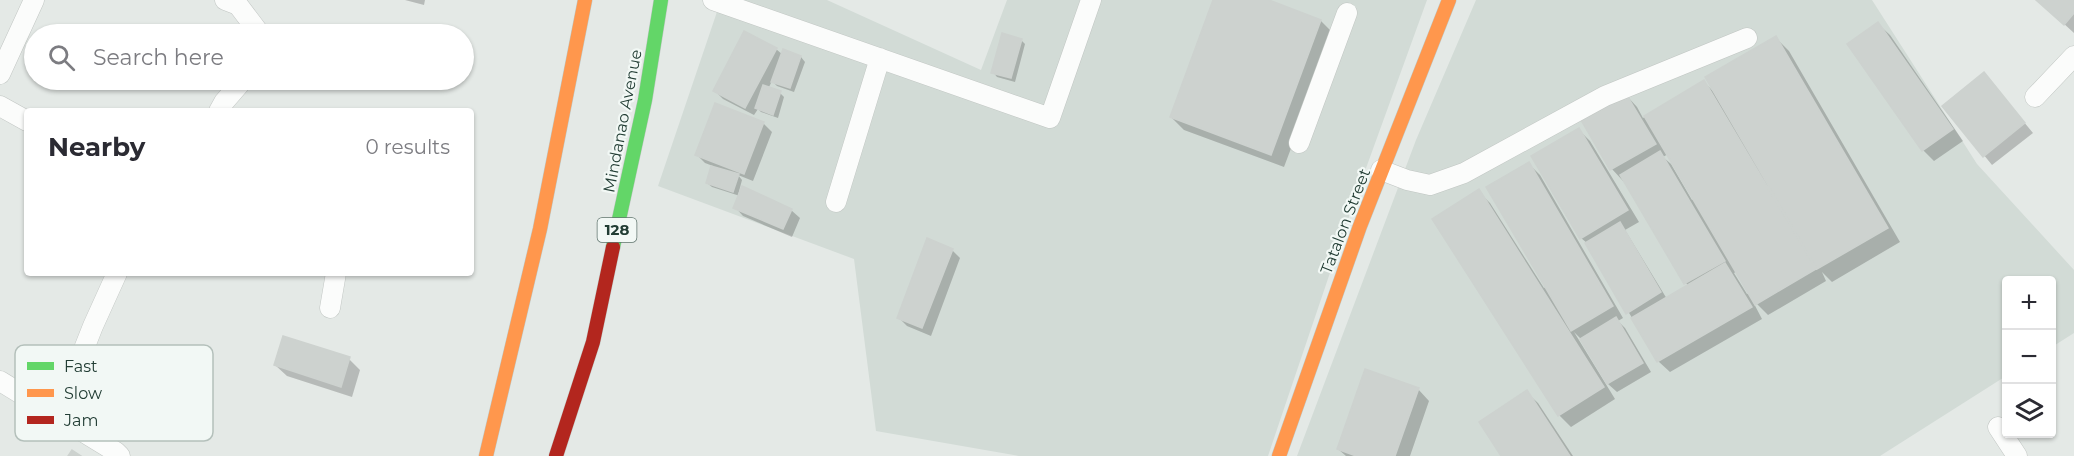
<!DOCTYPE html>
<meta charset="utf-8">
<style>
:root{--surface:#fff;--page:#f2f2f3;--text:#2b2b33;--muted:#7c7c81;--line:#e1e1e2}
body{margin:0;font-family:Montserrat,sans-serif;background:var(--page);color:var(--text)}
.controls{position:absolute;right:18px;bottom:18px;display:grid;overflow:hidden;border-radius:6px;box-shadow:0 2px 4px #0004}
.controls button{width:54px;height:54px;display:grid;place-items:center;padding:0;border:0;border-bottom:2px solid var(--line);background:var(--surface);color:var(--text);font:30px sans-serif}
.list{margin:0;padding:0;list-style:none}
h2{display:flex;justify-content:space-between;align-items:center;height:78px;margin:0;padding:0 24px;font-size:26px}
h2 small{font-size:20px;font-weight:400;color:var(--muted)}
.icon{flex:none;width:33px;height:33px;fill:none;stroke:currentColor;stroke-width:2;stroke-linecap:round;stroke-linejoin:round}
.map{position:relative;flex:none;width:2074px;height:456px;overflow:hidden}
.search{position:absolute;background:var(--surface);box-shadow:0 2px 4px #0004;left:24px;top:24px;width:450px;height:66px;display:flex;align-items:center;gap:15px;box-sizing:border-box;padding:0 21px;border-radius:33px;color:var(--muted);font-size:22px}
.panel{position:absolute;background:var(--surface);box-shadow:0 2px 4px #0004;left:24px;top:108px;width:450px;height:168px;border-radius:6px}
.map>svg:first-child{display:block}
.built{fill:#d2dbd6}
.shadow{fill:#0003;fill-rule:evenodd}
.building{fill:#cdd2cf;stroke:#cdd2cf;stroke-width:1.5}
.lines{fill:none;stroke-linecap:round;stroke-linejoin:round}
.lane-casing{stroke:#c1c6c3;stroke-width:21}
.fast-casing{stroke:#bfc7c3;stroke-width:15}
.slow-casing{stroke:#bfc7c3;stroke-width:15}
.jam-casing{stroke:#bfc7c3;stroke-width:15}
.lane{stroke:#fbfcfb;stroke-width:20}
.fast{stroke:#63d668;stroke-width:14}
.slow{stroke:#ff974d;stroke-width:14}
.jam{stroke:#b3261e;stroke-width:14}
.labels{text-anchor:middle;stroke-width:4.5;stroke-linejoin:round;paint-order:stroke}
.shield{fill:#f2f8f5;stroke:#60756e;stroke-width:1.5}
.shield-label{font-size:15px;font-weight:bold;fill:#223d34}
.street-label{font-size:16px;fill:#223d34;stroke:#f2f8f5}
.key{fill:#f2f8f5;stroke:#b4c0bb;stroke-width:1.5}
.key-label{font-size:16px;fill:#223d34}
</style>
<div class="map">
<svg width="2074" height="456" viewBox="0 0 2074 456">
<rect width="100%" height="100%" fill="#e4e9e6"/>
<path class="built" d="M721,0H827L981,70L1007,0H1427L1357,193L1268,456H1019L876,431L854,259L658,186Z
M1476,0H1872L1977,164L2074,270V333L2052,347V280H2006V376L1880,456H1297L1416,140Z"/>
<path class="shadow" d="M405,0H425L424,5Z
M1214,0H1265L1321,21L1334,34L1284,167L1184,130L1171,117Z
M2038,0H2074V33Z
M1878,24L1890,35L1963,141L1934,161L1923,150Z
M1776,38L1789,51L1900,242L1832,282L1822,272L1826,281L1768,315L1751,298L1762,319L1670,372L1658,361L1587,243L1581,238L1579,130L1590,141L1639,222L1625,230L1667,299L1688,286L1625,180L1623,181L1612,169L1583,121L1626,95L1637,107L1643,118L1704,82L1713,91ZM1668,154L1695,199L1692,200L1671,164L1663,157ZM1737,271L1750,293L1747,294L1734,273Z
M1021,40L1025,44L1015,82L997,77L993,72Z
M776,49L783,55L784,51L801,57L805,62L794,92L777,86L772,81L768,89L780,93L784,97L778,118L761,112L758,109L754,115L723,99L715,91Z
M1984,74L2033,133L1992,165L1944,106Z
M763,123L772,132L753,181L738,175L742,180L738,195L791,210L800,218L792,237L743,216L735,207L740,196L712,187L707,183L713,166L705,163L697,155Z
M1529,164L1540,175L1623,318L1618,321L1625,328L1651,372L1617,392L1608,384L1584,342L1574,332L1615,399L1571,427L1559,415L1434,220L1478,191L1490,203L1544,288L1546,287Z
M952,250L960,258L931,336L907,326L899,318Z
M349,359L360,370L352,397L287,376L275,365Z
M1418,389L1429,401L1410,456H1346L1338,449Z
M1526,392L1538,403L1573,456H1503Z"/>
<path class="building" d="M1213,0H1269L1321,20L1271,155L1170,117Z
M2036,0H2074V13L2064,25Z
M1878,22L1953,129L1922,151L1847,44Z
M744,31L777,48L745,108L713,91Z
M1002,33L1022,39L1011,78L991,73Z
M1776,36L1888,228L1817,269L1705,77Z
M783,49L801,56L790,88L771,82Z
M1984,72L2025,123L1983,157L1942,106Z
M1704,80L1816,269L1755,305L1644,116Z
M763,85L781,91L773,115L755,108Z
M1626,94L1656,144L1610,170L1581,120Z
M715,103L764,122L744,174L695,155Z
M1579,128L1628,210L1580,239L1531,156Z
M1660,151L1725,261L1684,284L1620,175Z
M1529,162L1613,306L1571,331L1486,187Z
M711,166L739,174L733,192L706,183Z
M742,186L792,209L783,229L733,208Z
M1479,189L1604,387L1558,416L1432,219Z
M1620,222L1661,292L1626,314L1585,243Z
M927,238L953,249L922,328L897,318Z
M1725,263L1752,307L1657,362L1631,318Z
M1616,317L1643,363L1607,384L1580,339Z
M283,336L350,357L341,387L274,365Z
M1365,369L1419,388L1395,456H1356L1337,449Z
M1527,390L1570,456H1501L1479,422Z
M72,450L81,456H68Z"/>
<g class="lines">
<defs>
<path id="lane" d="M225,0L238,5L260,34
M713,0L1050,118L1091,0
M0,74L34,0
M2035,97L2074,56
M0,106L27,121
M219,111L224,102L243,80
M1299,143L1347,13
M1381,170L1407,180L1430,185L1464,173L1605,96L1747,38
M836,202L880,58
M330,308L336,273
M0,381L116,452L120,456
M57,417L93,326L117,273
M1998,427L2017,456"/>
<path id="fast" d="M613,247L645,100L661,0"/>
<path id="slow" d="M486,456L540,229L585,0
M1279,456L1360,226L1449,0"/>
<path id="jam" d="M556,456L593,342L613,247"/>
</defs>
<use href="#lane" class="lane-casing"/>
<use href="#fast" class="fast-casing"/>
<use href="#slow" class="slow-casing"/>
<use href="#jam" class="jam-casing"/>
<use href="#lane" class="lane"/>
<use href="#fast" class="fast"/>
<use href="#slow" class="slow"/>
<use href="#jam" class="jam"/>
</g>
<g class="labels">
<rect class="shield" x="597.5" y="218" width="39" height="24" rx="4.5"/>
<g class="shield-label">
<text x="617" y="235">128</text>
</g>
<g class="street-label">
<text transform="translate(622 121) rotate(-79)" y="6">Mindanao Avenue</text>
<text transform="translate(1345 221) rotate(-69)" y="6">Tatalon Street</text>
</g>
</g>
<rect x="15" y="345" width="198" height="96" rx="9" class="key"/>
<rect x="27" y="362" width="27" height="8" fill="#63d668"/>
<rect x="27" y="389" width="27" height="8" fill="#ff974d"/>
<rect x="27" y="416" width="27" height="8" fill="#b3261e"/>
<g class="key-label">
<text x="64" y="372">Fast</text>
<text x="64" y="399">Slow</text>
<text x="64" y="426">Jam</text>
</g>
</svg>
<div class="controls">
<button>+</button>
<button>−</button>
<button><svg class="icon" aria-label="layers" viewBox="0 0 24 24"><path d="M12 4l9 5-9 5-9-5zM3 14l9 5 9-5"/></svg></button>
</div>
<div class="search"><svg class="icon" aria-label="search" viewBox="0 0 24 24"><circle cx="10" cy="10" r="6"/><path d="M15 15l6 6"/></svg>Search here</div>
<section class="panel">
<h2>Nearby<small>0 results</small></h2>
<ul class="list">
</ul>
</section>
</div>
